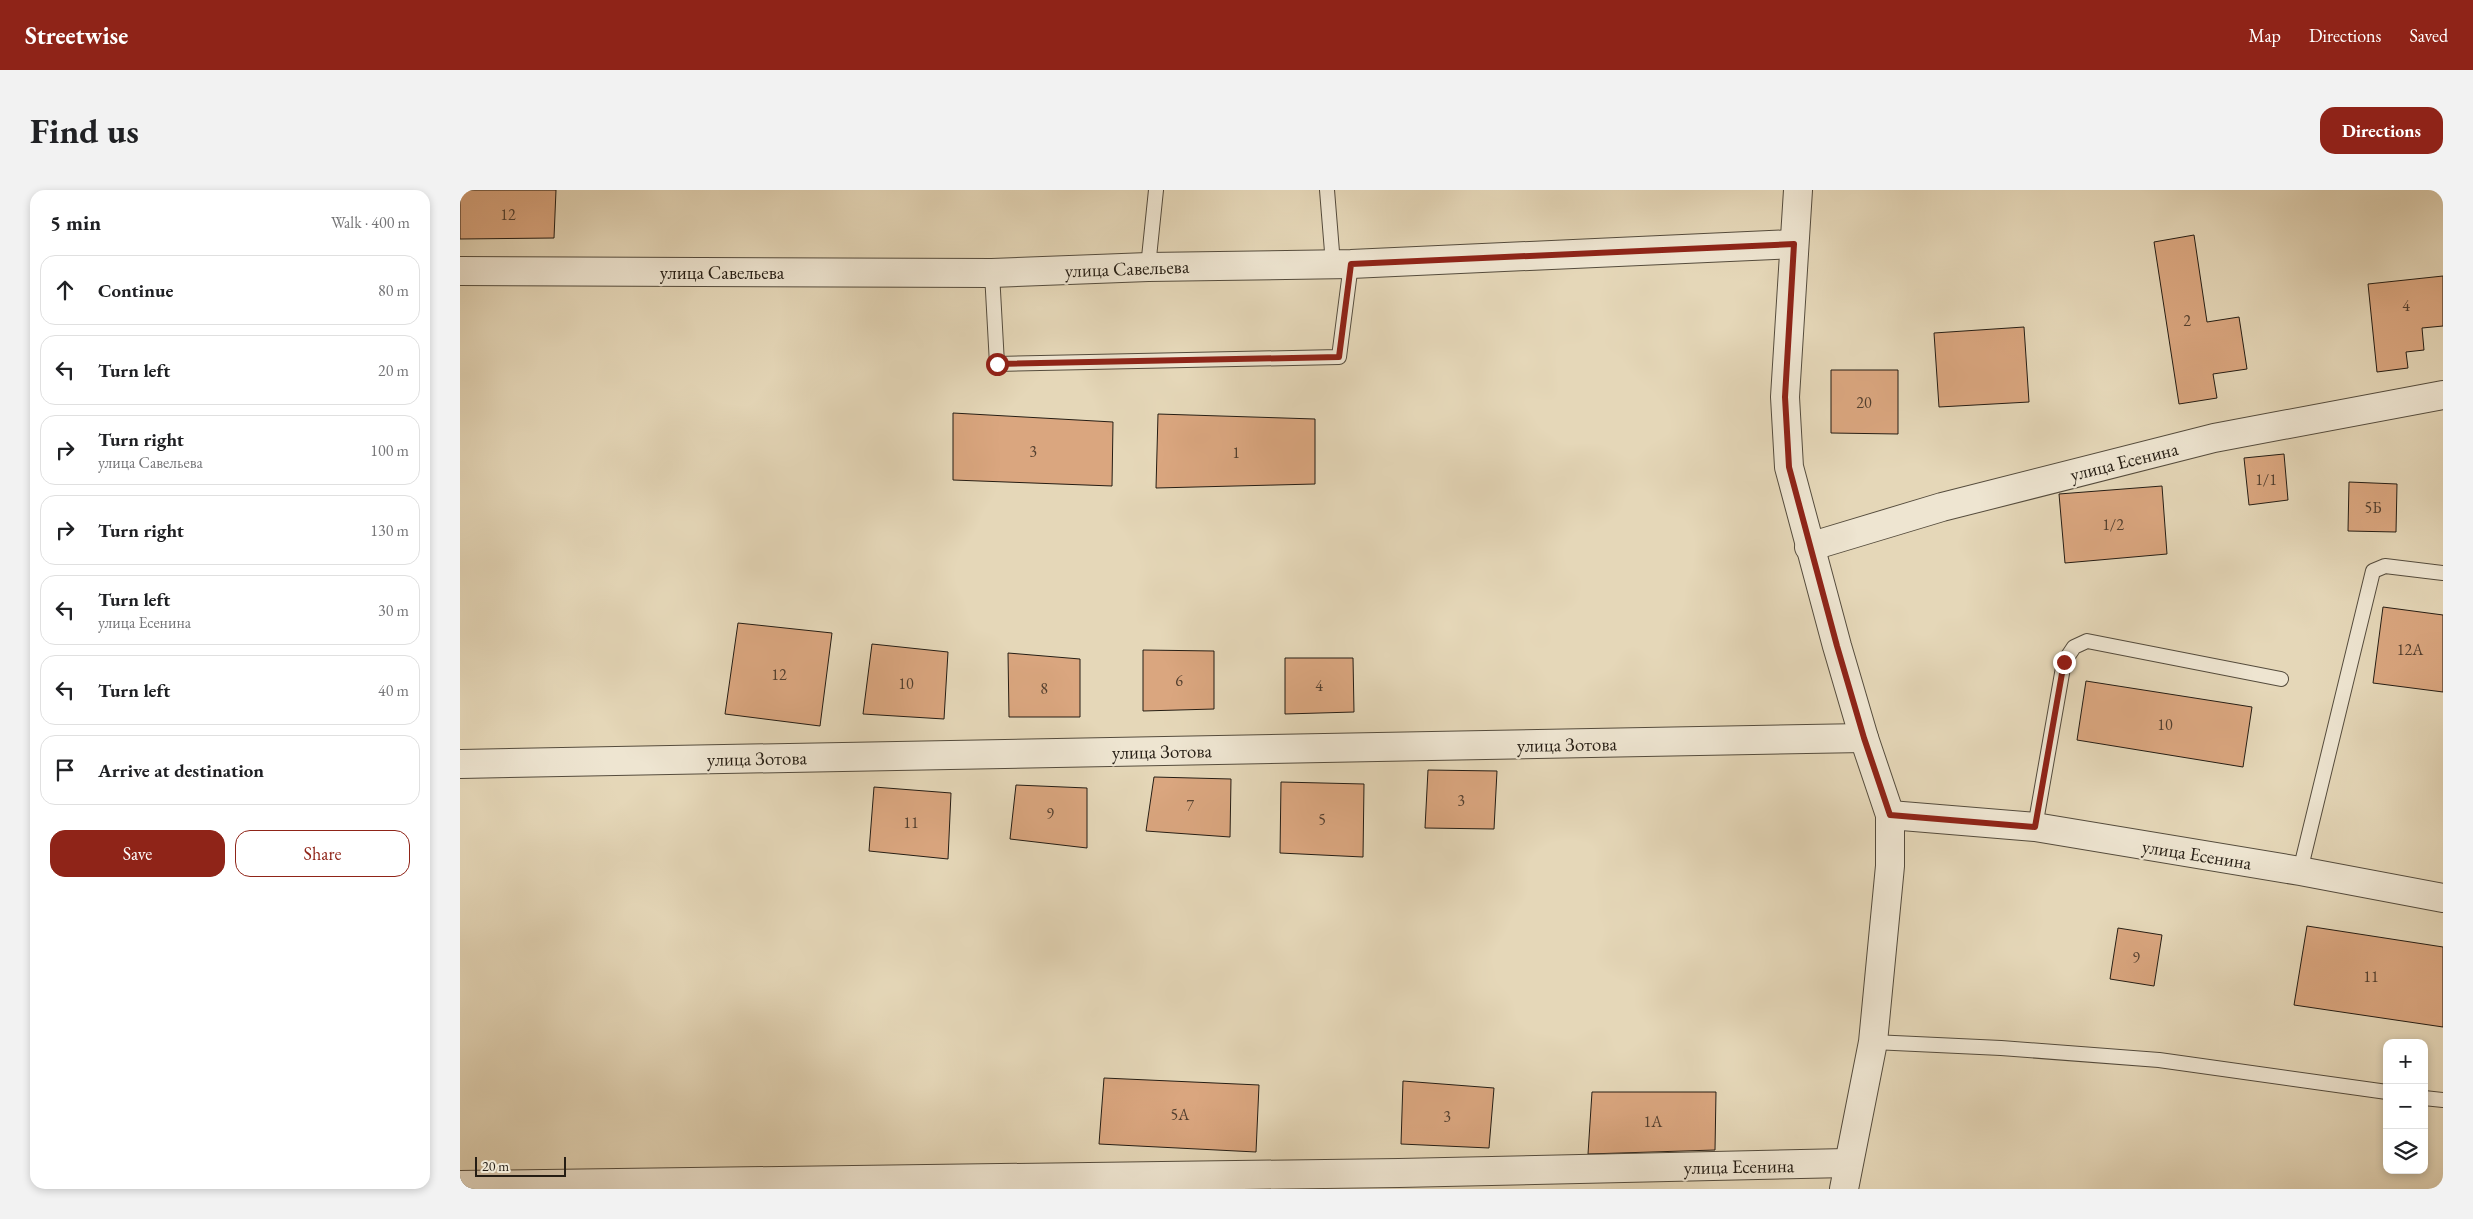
<!DOCTYPE html>
<meta charset="utf-8">
<style>
:root{--surface:#fff;--page:#f2f2f2;--text:#202124;--muted:#757577;--line:#e0e0e0;--accent:#8f2418}
body{margin:0;font-family:"EB Garamond",serif;background:var(--page);color:var(--text)}
.controls{position:absolute;right:15px;bottom:15px;display:grid;overflow:hidden;border-radius:10px;box-shadow:0 2px 8px #0003}
.controls button{width:45px;height:45px;display:grid;place-items:center;padding:0;border:0;border-bottom:1px solid var(--line);background:var(--surface);color:var(--text);font:25px sans-serif}
.scale{position:absolute;left:15px;bottom:12px;width:91px;box-sizing:border-box;padding-left:5px;border:2px solid #251d14;border-top:0;font-size:14px;line-height:18px;white-space:nowrap;color:#251d14;-webkit-text-stroke:4px #eee5d1;paint-order:stroke}
.stop{position:absolute;width:15px;height:15px;margin:-11px;border:4px solid #8f2418;border-radius:50%;background:#fff}
.stop.end{background:#8f2418;border-color:#fff;box-shadow:0 1px 5px #0008}
.list{margin:0;padding:0;list-style:none}
h2{display:flex;justify-content:space-between;align-items:center;height:65px;margin:0;padding:0 20px;font-size:21px}
h2 small{font-size:16px;font-weight:400;color:var(--muted)}
.list li{display:grid;grid-template-columns:32px 1fr auto;gap:15px;align-items:center;box-sizing:border-box;height:70px;margin:0 10px 10px;padding:0 10px;border:1px solid var(--line);border-radius:15px}
.list b{display:block;font-size:19px;white-space:nowrap}
.list p{margin:0;font-size:16px;white-space:nowrap;color:var(--muted)}
.list em{font-size:16px;font-style:normal;color:var(--muted)}
.actions{display:flex;gap:10px;padding:15px 20px}
.actions a{flex:1;padding:11px 0;border:1px solid var(--accent);border-radius:15px;text-align:center;font-size:18px;color:var(--accent)}
.actions .main{background:var(--accent);color:#fff}
.icon{flex:none;width:28px;height:28px;fill:none;stroke:currentColor;stroke-width:2;stroke-linecap:round;stroke-linejoin:round}
.map{position:relative;flex:none;width:1983px;height:999px;overflow:hidden;border-radius:15px}
header{display:flex;align-items:center;gap:30px;box-sizing:border-box;height:70px;padding:0 25px;background:var(--accent);color:#fff}
header strong{font-size:24px}
nav{display:flex;gap:28px;margin-inline-start:auto;font-size:18px}
.intro{display:flex;align-items:center;justify-content:space-between;box-sizing:border-box;height:120px;padding:0 30px}
h1{margin:0;font-size:35px}
.button{padding:12px 22px;border-radius:15px;background:var(--accent);color:#fff;font-size:18px;font-weight:700}
main{display:flex;gap:30px;padding:0 30px}
aside{flex:1;background:var(--surface);border-radius:15px;box-shadow:0 2px 8px #0003}
.map>svg:first-child{display:block}
.building{fill:#daa67f;stroke:#251d14}
.lines{fill:none;stroke-linecap:round;stroke-linejoin:round}
.service-casing{stroke:#554c3d;stroke-width:16}
.minor-casing{stroke:#554c3d;stroke-width:30}
.tertiary-casing{stroke:#554c3d;stroke-width:30}
.service{stroke:#eee5d1;stroke-width:14}
.minor{stroke:#eee5d1;stroke-width:28}
.tertiary{stroke:#eee5d1;stroke-width:28}
.route{stroke:#8f2418;stroke-width:6}
.labels{text-anchor:middle;stroke-width:4.5;stroke-linejoin:round;paint-order:stroke}
.number-label{font-size:16px;fill:#523f2f}
.street-label{font-size:19px;fill:#251d14;stroke:#eee5d1}
</style>
<header>
<strong>Streetwise</strong>
<nav><a>Map</a><a>Directions</a><a>Saved</a></nav>
</header>
<div class="intro"><h1>Find us</h1><a class="button">Directions</a></div>
<main>
<aside>
<h2>5 min<small>Walk · 400 m</small></h2>
<ul class="list">
<li><svg class="icon" aria-label="ahead" viewBox="0 0 24 24"><path d="M12 20V5M6 11l6-6 6 6"/></svg><div><b>Continue</b></div><em>80 m</em></li>
<li><svg class="icon" aria-label="left" viewBox="0 0 24 24"><path d="M17 20v-9H6M10 6l-5 5 5 5"/></svg><div><b>Turn left</b></div><em>20 m</em></li>
<li><svg class="icon" aria-label="right" viewBox="0 0 24 24"><path d="M7 20v-9h11M14 6l5 5-5 5"/></svg><div><b>Turn right</b><p>улица Савельева</p></div><em>100 m</em></li>
<li><svg class="icon" aria-label="right" viewBox="0 0 24 24"><path d="M7 20v-9h11M14 6l5 5-5 5"/></svg><div><b>Turn right</b></div><em>130 m</em></li>
<li><svg class="icon" aria-label="left" viewBox="0 0 24 24"><path d="M17 20v-9H6M10 6l-5 5 5 5"/></svg><div><b>Turn left</b><p>улица Есенина</p></div><em>30 m</em></li>
<li><svg class="icon" aria-label="left" viewBox="0 0 24 24"><path d="M17 20v-9H6M10 6l-5 5 5 5"/></svg><div><b>Turn left</b></div><em>40 m</em></li>
<li><svg class="icon" aria-label="arrive" viewBox="0 0 24 24"><path d="M6 21V4h12l-3 4 3 4H6"/></svg><div><b>Arrive at destination</b></div></li>
</ul>
<div class="actions"><a class="main">Save</a><a>Share</a></div>
</aside>
<div class="map">
<svg width="1983" height="999" viewBox="0 0 1983 999">
<rect width="100%" height="100%" fill="#e5d7b8"/>
<filter id="stains"><feTurbulence type="fractalNoise" baseFrequency=".004" numOctaves="4"/><feColorMatrix values="0 0 0 0 .2 0 0 0 0 .09 0 0 0 0 .02 0 0 0 .5 -.17"/></filter>
<radialGradient id="worn" r=".72"><stop offset=".6" stop-color="#630" stop-opacity="0"/><stop offset="1" stop-color="#630" stop-opacity=".3"/></radialGradient>
<path class="building" d="M0,0H96L94,48L0,49Z
M1734,45L1747,132L1779,127L1787,179L1753,184L1757,208L1719,214L1694,52Z
M1983,86V136L1962,138L1964,160L1946,162L1948,178L1917,182L1908,94Z
M1564,137L1569,212L1479,217L1474,143Z
M1371,180H1438V244L1371,243Z
M493,223L653,232L652,296L493,290Z
M698,224L855,229V294L696,298Z
M1824,264L1828,310L1789,315L1784,268Z
M1889,292L1937,294L1936,342L1888,341Z
M1702,296L1707,364L1605,373L1599,304Z
M1923,417L1983,425V502L1913,493Z
M278,433L372,443L360,536L265,524Z
M412,454L488,462L484,529L403,524Z
M683,460L754,461V519L683,521Z
M548,463L620,469V527H549Z
M825,468H893L894,522L825,524Z
M1626,491L1792,517L1783,577L1617,550Z
M968,580L1037,581L1034,639L965,638Z
M694,587L771,589L770,647L686,641Z
M821,592L904,594L903,667L820,663Z
M556,595L627,598V658L550,649Z
M414,597L491,603L488,669L409,661Z
M1847,736L1983,757V837L1834,815Z
M1658,738L1702,745L1694,796L1650,789Z
M644,888L799,895L796,962L639,954Z
M943,891L1034,898L1029,958L941,954Z
M1132,902H1256L1255,960L1128,964Z"/>
<g class="lines">
<defs>
<path id="service" d="M867,0L873,74
M688,77L696,0
M532,83L537,174L879,167L891,74
M1575,637L1604,472L1614,457L1627,451L1821,489
M1840,681L1913,381L1925,376L1983,383
M1413,852L1541,858L1699,870L1927,902
M1964,908L1983,910"/>
<path id="minor" d="M0,81L532,83L688,77L891,74L1334,54
M1349,357L1482,317L1754,248L1983,205
M0,574L1404,548
M1430,625L1575,637L1840,681L1983,708
M0,995L939,983L1387,973"/>
<path id="tertiary" d="M1338,0L1325,207L1329,277L1377,456L1404,548L1430,625V676L1413,852L1384,999"/>
</defs>
<use href="#service" class="service-casing"/>
<use href="#minor" class="minor-casing"/>
<use href="#tertiary" class="tertiary-casing"/>
<use href="#service" class="service"/>
<use href="#minor" class="minor"/>
<use href="#tertiary" class="tertiary"/>
</g>
<g class="lines">
<path class="route" d="M537,174L879,167L891,74L1334,54L1325,207L1329,277L1377,456L1404,548L1430,625L1575,637L1604,472"/>
</g>
<g class="labels">
<g class="number-label">
<text x="48" y="30">12</text>
<text x="1946" y="121">4</text>
<text x="1727" y="136">2</text>
<text x="1404" y="218">20</text>
<text x="573" y="267">3</text>
<text x="776" y="268">1</text>
<text x="1806" y="295">1/1</text>
<text x="1913" y="323">5Б</text>
<text x="1653" y="340">1/2</text>
<text x="1950" y="465">12А</text>
<text x="319" y="490">12</text>
<text x="719" y="496">6</text>
<text x="446" y="499">10</text>
<text x="859" y="501">4</text>
<text x="584" y="504">8</text>
<text x="1705" y="540">10</text>
<text x="1001" y="616">3</text>
<text x="730" y="621">7</text>
<text x="590" y="629">9</text>
<text x="862" y="635">5</text>
<text x="451" y="638">11</text>
<text x="1676" y="773">9</text>
<text x="1911" y="792">11</text>
<text x="720" y="930">5А</text>
<text x="987" y="932">3</text>
<text x="1193" y="937">1А</text>
</g>
<g class="street-label">
<text transform="translate(667 78) rotate(-2)" y="7">улица Савельева</text>
<text x="262" y="89">улица Савельева</text>
<text transform="translate(1664 271) rotate(-14)" y="7">улица Есенина</text>
<text transform="translate(1107 554) rotate(-1)" y="7">улица Зотова</text>
<text transform="translate(702 561) rotate(-1)" y="7">улица Зотова</text>
<text transform="translate(297 568) rotate(-1)" y="7">улица Зотова</text>
<text transform="translate(1737 664) rotate(9)" y="7">улица Есенина</text>
<text transform="translate(1279 976) rotate(-1)" y="7">улица Есенина</text>
</g>
</g>
<rect width="100%" height="100%" filter="url(#stains)"/>
<rect width="100%" height="100%" fill="url(#worn)"/>
</svg>
<div class="controls">
<button>+</button>
<button>−</button>
<button><svg class="icon" aria-label="layers" viewBox="0 0 24 24"><path d="M12 4l9 5-9 5-9-5zM3 14l9 5 9-5"/></svg></button>
</div>
<div class="scale">20 m</div>
<div class="stop" style="left:537px;top:174px"></div>
<div class="stop end" style="left:1604px;top:472px"></div>
</div>
</main>
